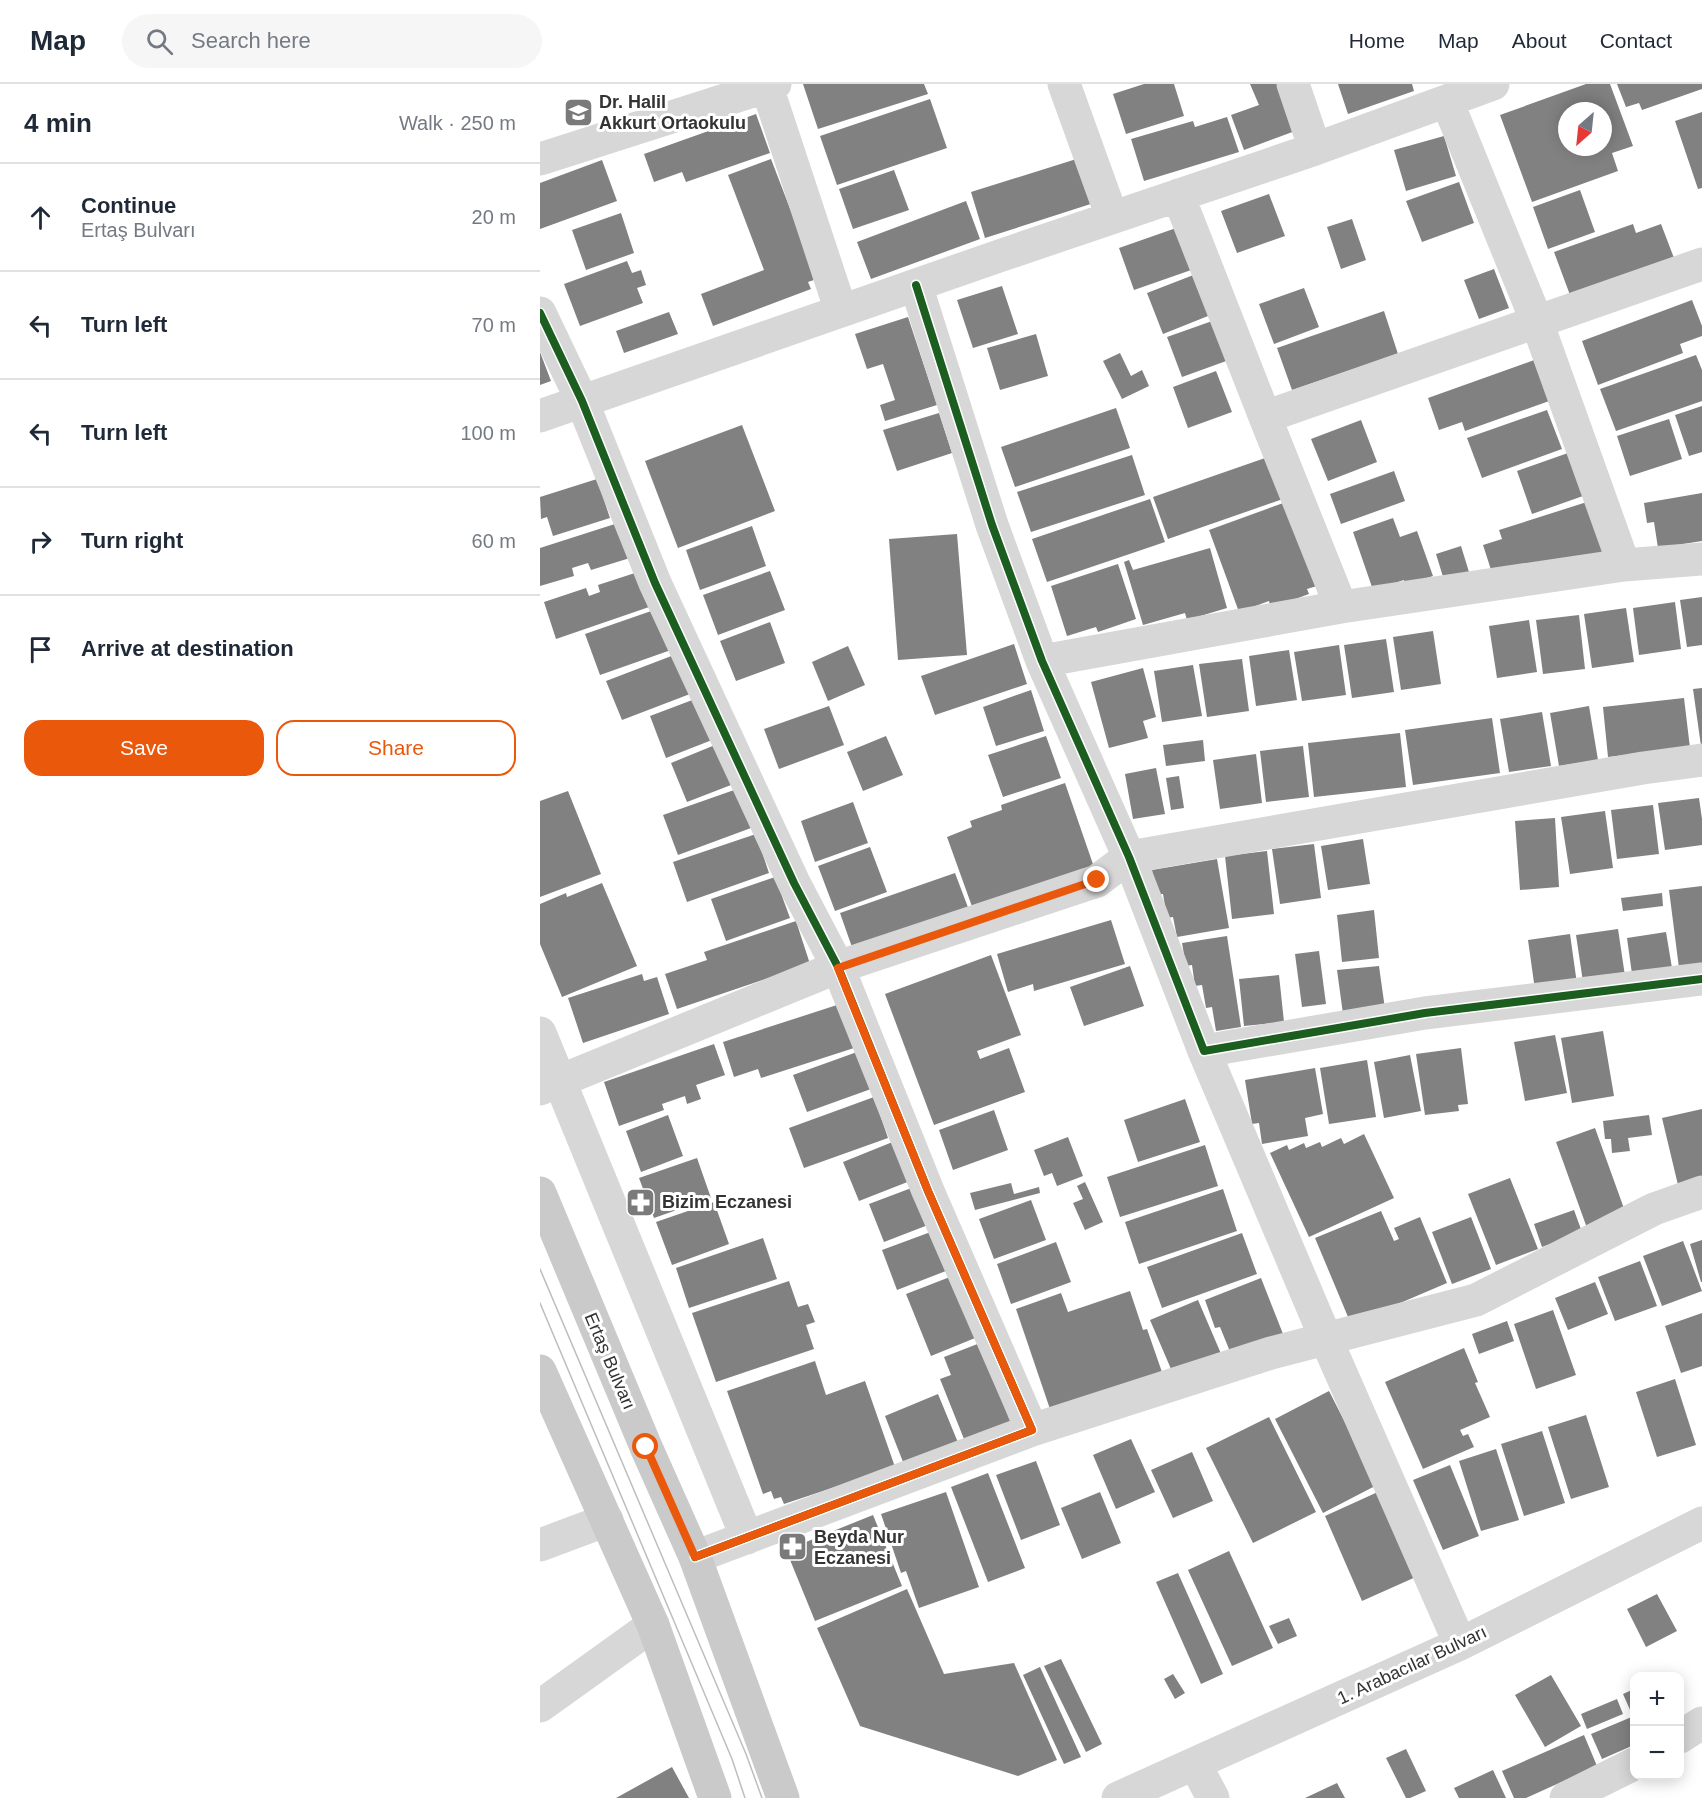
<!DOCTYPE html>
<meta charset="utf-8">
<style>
:root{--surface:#fff;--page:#f6f6f7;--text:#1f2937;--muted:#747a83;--line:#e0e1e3;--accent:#ea580c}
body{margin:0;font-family:Arial,sans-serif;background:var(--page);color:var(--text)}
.controls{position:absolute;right:18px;bottom:18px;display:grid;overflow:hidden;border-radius:12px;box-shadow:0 3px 15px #0003}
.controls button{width:54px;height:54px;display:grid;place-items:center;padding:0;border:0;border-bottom:2px solid var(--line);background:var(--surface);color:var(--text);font:30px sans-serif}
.compass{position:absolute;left:1018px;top:18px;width:54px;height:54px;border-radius:50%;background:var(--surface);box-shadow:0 3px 15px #0003;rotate:207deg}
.stop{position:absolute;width:18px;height:18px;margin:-14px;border:4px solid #ea580c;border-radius:50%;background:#fff}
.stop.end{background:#ea580c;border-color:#fff;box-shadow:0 2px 6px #0008}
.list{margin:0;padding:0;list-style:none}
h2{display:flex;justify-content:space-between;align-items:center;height:78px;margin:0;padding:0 24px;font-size:26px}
h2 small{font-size:20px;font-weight:400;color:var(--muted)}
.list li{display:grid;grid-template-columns:39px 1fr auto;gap:18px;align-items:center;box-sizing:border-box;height:108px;padding:0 24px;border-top:2px solid var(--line)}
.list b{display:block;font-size:22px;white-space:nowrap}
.list p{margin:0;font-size:20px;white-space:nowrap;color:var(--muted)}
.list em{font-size:20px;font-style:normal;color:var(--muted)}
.actions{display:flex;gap:12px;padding:18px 24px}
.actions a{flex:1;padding:14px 0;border:2px solid var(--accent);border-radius:18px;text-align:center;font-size:21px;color:var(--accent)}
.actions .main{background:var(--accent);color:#fff}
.icon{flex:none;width:33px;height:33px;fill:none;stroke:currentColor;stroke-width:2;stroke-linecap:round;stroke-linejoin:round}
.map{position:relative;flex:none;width:1162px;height:1714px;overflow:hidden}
header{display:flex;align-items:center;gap:36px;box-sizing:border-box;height:84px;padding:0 30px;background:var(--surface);border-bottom:2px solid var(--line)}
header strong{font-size:28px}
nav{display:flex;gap:33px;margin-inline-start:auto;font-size:21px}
.search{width:420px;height:54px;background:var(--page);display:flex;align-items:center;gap:15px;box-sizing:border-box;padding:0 21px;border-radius:33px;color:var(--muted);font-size:22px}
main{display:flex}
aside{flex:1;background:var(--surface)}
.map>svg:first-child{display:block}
.building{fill:#818181;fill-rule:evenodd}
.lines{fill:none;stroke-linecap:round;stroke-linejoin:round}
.minor{stroke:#d7d7d7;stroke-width:33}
.major{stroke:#cacaca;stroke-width:33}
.tram{stroke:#bebebe;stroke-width:1.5}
.cycleway-casing{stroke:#fff;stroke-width:11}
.cycleway{stroke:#1b5e20;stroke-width:8}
.route{stroke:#ea580c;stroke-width:8}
.labels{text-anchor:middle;stroke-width:6;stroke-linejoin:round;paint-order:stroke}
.poi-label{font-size:18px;font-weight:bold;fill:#333;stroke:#fff;text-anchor:start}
.street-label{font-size:18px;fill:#333;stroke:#fff}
</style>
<header>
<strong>Map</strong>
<div class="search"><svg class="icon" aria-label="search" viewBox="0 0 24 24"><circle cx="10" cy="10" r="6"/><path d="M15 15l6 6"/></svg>Search here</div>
<nav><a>Home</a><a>Map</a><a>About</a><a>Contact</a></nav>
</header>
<main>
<aside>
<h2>4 min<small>Walk · 250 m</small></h2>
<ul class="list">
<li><svg class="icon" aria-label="ahead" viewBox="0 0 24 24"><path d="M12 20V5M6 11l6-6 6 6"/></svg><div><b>Continue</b><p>Ertaş Bulvarı</p></div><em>20 m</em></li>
<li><svg class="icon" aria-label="left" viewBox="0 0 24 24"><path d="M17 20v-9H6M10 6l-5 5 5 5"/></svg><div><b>Turn left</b></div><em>70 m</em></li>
<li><svg class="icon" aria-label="left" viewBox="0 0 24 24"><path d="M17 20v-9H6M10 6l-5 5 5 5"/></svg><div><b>Turn left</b></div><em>100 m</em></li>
<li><svg class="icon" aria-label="right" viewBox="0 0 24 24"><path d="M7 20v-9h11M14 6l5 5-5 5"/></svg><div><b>Turn right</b></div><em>60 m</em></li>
<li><svg class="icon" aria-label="arrive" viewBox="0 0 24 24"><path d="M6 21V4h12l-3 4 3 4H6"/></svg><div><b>Arrive at destination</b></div></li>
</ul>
<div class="actions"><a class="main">Save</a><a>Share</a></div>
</aside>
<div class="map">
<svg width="1162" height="1714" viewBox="0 0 1162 1714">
<rect width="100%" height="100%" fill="#fff"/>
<path class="building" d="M263,0H384L388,10L278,45Z
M604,0H634L644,32L586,50L573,10Z
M710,0H750L766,43L704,66L691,31L719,21Z
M798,0H872L874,7L808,30Z
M1046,0H1070L1093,62L1072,69L1078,87L992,118L960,31ZM1027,27H1063V63H1027Z
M1077,0H1162V5L1102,26L1099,19L1086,23Z
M390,15L407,64L297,101L280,52Z
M1162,28V104L1158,105L1135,37Z
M216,30L230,69L146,98L142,88L114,98L104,70Z
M687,33L699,68L604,97L591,55L653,37L655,43Z
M904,52L916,92L866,107L854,66Z
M546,72L560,117L445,154L431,108Z
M231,75L277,195L268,198L271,205L173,242L161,210L224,186L188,91Z
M62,76L77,117L0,145V99Z
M354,86L369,126L313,145L299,105Z
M919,98L934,139L882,158L866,117Z
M1040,106L1055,148L1008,165L993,123Z
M729,110L745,152L697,169L681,127Z
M426,117L440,155L331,195L317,158Z
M81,129L94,169L46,186L32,146Z
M812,135L826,176L801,185L787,143Z
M1093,140L1096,149L1121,140L1134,174L1030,211L1014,168Z
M639,143L654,185L594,206L579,164Z
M87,177L92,189L101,186L106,201L97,204L103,219L40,242L24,200Z
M954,185L969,224L939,235L924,196Z
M656,190L673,230L623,250L607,209Z
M462,202L478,250L433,264L417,216Z
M764,204L779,243L734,260L719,220Z
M1152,216L1162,242V252L1140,260L1143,269L1058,301L1042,257Z
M844,227L858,270L752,306L737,264Z
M129,228L138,250L84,269L76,247Z
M368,233L397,321L345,337L340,321L355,316L343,280L327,285L315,250Z
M675,236L689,276L642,293L627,253Z
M496,250L508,292L460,306L447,264Z
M0,268L11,297L0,301Z
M580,269L591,292L602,286L609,302L582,315L563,277Z
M1156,271L1162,286V317L1076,347L1060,305Z
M997,275L1012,316L925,347L922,338L899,346L888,314Z
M676,287L692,328L648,344L633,303Z
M1162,322V368L1149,372L1135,331Z
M576,324L590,364L475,403L461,363Z
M1007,326L1022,365L942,394L927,354Z
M399,329L412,369L357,387L343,346Z
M1129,335L1142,375L1090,392L1077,352Z
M821,336L837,378L788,397L771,355Z
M202,341L235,427L138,464L105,377Z
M1028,369L1043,412L992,430L977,387Z
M592,371L605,411L491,448L477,408Z
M728,373L743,415L628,455L613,413Z
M854,387L865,417L801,440L790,410Z
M57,395L70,434L13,452L7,433L1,435L0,413Z
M1162,409V457L1118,464L1114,438L1107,439L1104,419Z
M610,415L625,458L507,498L492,455Z
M1050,417L1067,469L953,492L943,461L962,455L959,446Z
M746,418L777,502L767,505L769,510L731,524L729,517L699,528L669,446Z
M853,434L860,453L877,447L893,492L865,501L864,496L833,506L813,448Z
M78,439L90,474L51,486L48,479L32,484L34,492L0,502V464Z
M212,442L226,482L160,506L146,466Z
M417,450L427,571L358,576L349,455Z
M921,462L929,488L904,496L896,470Z
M670,464L687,524L647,536L645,529L603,541L584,478L589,476L593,486Z
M578,480L596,535L558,548L556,543L527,552L511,502Z
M101,487L112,522L16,555L4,518L46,504L49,512L60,508L58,501Z
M230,487L245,526L178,551L163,511Z
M1162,513V561L1147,563L1140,516Z
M1135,518L1141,565L1099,571L1093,524Z
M1086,524L1094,578L1052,584L1044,530Z
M117,525L131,566L60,591L45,550Z
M1039,531L1045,585L1003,590L996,536Z
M989,536L997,588L957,594L949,542Z
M230,538L245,579L196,597L180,557Z
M893,547L901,600L861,606L853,553Z
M846,555L854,608L812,614L804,561Z
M474,560L487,600L395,631L381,592Z
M799,561L806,611L762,617L754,568Z
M308,562L325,601L288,617L272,578Z
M749,566L757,616L716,622L709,572Z
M134,571L150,610L82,636L66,597Z
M702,575L709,627L667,633L659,580Z
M653,581L662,632L622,638L614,587Z
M603,584L616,633L603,637L608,654L569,664L551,598Z
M1162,604V662H1161L1153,605Z
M491,606L504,647L456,662L443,623Z
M1144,614L1150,664L1068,673L1063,623Z
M155,615L172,656L126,674L110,632Z
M289,622L304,661L239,685L224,645Z
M1049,622L1058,676L1019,682L1010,629Z
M1002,628L1011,682L969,688L960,635Z
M952,634L960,689L873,701L865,646Z
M860,649L866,703L774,713L768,659Z
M346,652L363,691L323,707L307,668Z
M506,652L521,694L463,713L448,671Z
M663,656L665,677L626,682L623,661Z
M175,661L191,701L147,718L131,679Z
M763,662L769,713L726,718L720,667Z
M716,670L722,719L680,725L673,676Z
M616,684L625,730L593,735L585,690Z
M639,692L644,724L631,726L626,694Z
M525,699L555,786L434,828L407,753L432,743L430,737L462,726L461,721Z
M197,705L211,744L138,771L123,731Z
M28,707L61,790L0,813V717Z
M1159,714L1162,735V761L1125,766L1118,719Z
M313,718L328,759L275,778L261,737Z
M1113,721L1119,770L1077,775L1071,726Z
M1065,727L1073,784L1030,790L1021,733Z
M1015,734L1019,803L980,806L975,737Z
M216,750L229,789L147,818L133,778Z
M823,755L830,800L788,806L781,762Z
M774,760L781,814L740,820L732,765Z
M330,763L347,808L295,827L278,782Z
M727,767L734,830L692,835L685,772Z
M677,775L689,844L637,853L633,833L627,834L623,810L616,811L612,786Z
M415,789L429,826L313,866L300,829Z
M235,793L250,834L186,857L171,815Z
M62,799L97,882L22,913L0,860V820L26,809L27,813Z
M1162,802V882L1139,884L1129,806Z
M1122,809L1123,822L1083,827L1081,814Z
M834,826L839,874L802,878L797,831Z
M571,836L585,880L494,907L493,900L468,908L457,870Z
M256,837L270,880L137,925L125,890L167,876L164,868Z
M1078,845L1085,892L1043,898L1036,851Z
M1126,848L1132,884L1092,890L1087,854Z
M1030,850L1037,900L995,906L988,856Z
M687,852L701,943L676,947L672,923L666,924L662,901L655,902L652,881L646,882L642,859Z
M779,867L786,920L762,923L755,870Z
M451,871L481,951L437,967L440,975L469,964L485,1008L394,1041L345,910Z
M590,882L604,922L544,942L530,903Z
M839,882L845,925L803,930L797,886Z
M102,890L104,897L117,893L129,930L43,959L28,914Z
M739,891L744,938L704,942L699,895Z
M300,920L314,964L221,994L218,985L194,993L183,958Z
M1063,947L1074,1012L1032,1019L1021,954Z
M1015,951L1027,1009L985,1017L974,958Z
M174,960L185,991L156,1001L161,1015L147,1020L145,1012L122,1020L124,1026L79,1042L64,998Z
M921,964L928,1020L918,1021L919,1027L885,1031L876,970Z
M317,968L331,1005L267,1028L253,991Z
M870,971L881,1027L844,1034L834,978Z
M827,976L836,1033L789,1040L780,984Z
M775,984L783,1030L765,1034L768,1052L722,1060L719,1039L712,1040L705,996Z
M334,1013L348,1054L264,1084L249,1044Z
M645,1015L660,1058L598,1078L584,1036Z
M1162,1025V1095L1138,1101L1122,1034Z
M454,1026L468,1066L413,1086L399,1046Z
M128,1031L143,1072L101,1088L86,1047Z
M1109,1031L1112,1051L1088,1054L1090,1067L1072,1069L1071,1055H1065L1063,1037Z
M1055,1044L1086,1130L1047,1144L1016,1058Z
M824,1050L854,1114L769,1153L730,1069L747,1061L749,1066L764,1059L766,1064L780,1058L782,1063L801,1054L804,1060Z
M528,1053L543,1092L517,1102L512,1089L504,1092L494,1066Z
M355,1057L370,1097L319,1117L303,1078Z
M665,1061L678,1102L580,1133L567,1093Z
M157,1074L171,1114L114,1134L99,1094Z
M970,1094L998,1165L956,1181L928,1110Z
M545,1098L563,1138L545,1146L533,1119L543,1115L537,1102Z
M471,1099L474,1110L499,1103L500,1109L435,1126L430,1109Z
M374,1103L388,1141L344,1158L329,1120Z
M683,1105L697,1147L599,1180L585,1138Z
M491,1116L506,1156L454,1175L439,1135Z
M174,1118L189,1160L132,1181L116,1138Z
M1034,1126L1042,1148L1002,1163L994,1140Z
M841,1127L854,1157L859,1155L854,1144L880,1133L907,1199L811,1240L775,1154Z
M931,1133L951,1185L912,1200L892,1148Z
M396,1146L411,1185L357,1206L342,1166Z
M702,1149L717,1190L622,1224L607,1183Z
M223,1154L237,1195L149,1224L136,1184Z
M1162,1156V1198H1161L1150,1160Z
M1143,1157L1162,1207L1122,1222L1103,1172Z
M516,1158L531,1198L471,1220L457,1180Z
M1100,1177L1117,1222L1075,1237L1058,1193Z
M415,1191L440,1252L391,1272L366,1210Z
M721,1194L745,1255L693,1275L680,1243L675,1244L665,1216Z
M249,1197L258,1223L268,1220L275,1238L266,1241L274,1265L176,1298L152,1229Z
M1055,1198L1068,1230L1028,1246L1015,1214Z
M590,1207L603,1246L607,1245L623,1291L511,1328L476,1225L521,1209L528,1228Z
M658,1216L682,1272L634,1292L610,1236Z
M1013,1226L1036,1291L996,1305L974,1240Z
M1162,1229V1282L1141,1289L1125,1242Z
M967,1237L974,1257L939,1270L932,1250Z
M440,1259L472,1342L426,1360L400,1295L411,1291L404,1273Z
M924,1264L938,1298L935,1299L950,1333L920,1346L923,1352L928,1350L934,1363L883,1385L845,1298Z
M275,1277L286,1311L325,1297L355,1383L244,1420L241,1413L234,1415L231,1407L223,1410L187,1307Z
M1135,1295L1156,1361L1117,1373L1096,1308Z
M789,1307L837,1401L783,1429L735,1335Z
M398,1310L419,1361L365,1383L345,1332Z
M1046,1331L1069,1403L1031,1415L1008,1343Z
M729,1333L776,1428L713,1459L666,1364Z
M1002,1347L1025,1419L984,1432L961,1360Z
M591,1355L615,1408L576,1425L553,1371Z
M956,1365L979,1436L941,1447L919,1377Z
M652,1368L673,1417L633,1434L611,1386Z
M496,1377L520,1441L481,1456L456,1391Z
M910,1381L939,1452L903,1466L873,1396Z
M448,1389L485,1484L448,1498L411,1403Z
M840,1407L878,1492L822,1517L785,1432Z
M406,1408L439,1503L379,1524L366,1487L361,1489L341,1430Z
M560,1408L581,1459L542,1475L521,1424Z
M333,1431L362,1502L275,1537L246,1466Z
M689,1467L733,1564L692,1582L648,1486Z
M638,1489L683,1590L661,1600L616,1498Z
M367,1505L404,1590L474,1579L517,1676L478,1692L320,1642L277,1544Z
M1117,1510L1137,1547L1106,1563L1087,1525Z
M749,1534L757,1552L738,1560L729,1542Z
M521,1575L562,1660L546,1668L504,1582Z
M500,1583L541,1673L524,1680L483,1591Z
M633,1590L645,1609L635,1615L624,1595Z
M1011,1591L1041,1642L1005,1663L975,1611Z
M1094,1605V1627L1091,1628L1083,1610Z
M1077,1615L1083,1630L1047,1645L1041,1630Z
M1094,1632V1661L1062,1675L1051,1650Z
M1044,1651L1057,1682L986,1714H974L962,1687Z
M866,1665L886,1707L870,1714H866L846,1674Z
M132,1683L149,1714H76Z
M953,1686L966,1714H919L914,1704Z
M797,1699L805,1714H765Z"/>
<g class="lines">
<path class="minor" d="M524,0L572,133
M227,3L301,227
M775,65L953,0
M0,75L235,0
M638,111L725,333L1162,180
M376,201L452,441L502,577L589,773L664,967L885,929L1162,895
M0,229L42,317L115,499L254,799L298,883L388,1107L492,1346L155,1473
M0,332L462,171L775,65L753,0
M725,333L801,523L1084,481L997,238L907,17
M1084,481L1162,475
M502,577L801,523
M0,949L207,1454
M664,967L786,1255L920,1560
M0,1005L298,883L557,797L589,773L1103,684L1162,676
M492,1346L731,1269L936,1216L1114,1125L1162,1108
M0,1461L67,1436
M0,1622L113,1541
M1140,1653L1162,1639
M655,1680L673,1714
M578,1714L920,1560L1162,1439
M1026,1714L1094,1680"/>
<path class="major" d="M0,1109L106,1363L155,1473L243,1714
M0,1287L113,1541L175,1714"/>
<path class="tram" d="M0,1185L206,1670L222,1714
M0,1219L192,1675L205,1714"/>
<defs>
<path id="cycleway" d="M376,201L452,441L502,577L589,773L664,967L885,929L1162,895
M0,229L42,317L115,499L254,799L298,883L388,1107L492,1346L155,1473"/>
</defs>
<use href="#cycleway" class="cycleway-casing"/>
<use href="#cycleway" class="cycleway"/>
</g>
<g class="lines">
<path class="route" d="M106,1363L155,1473L492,1346L388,1107L298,884L557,796"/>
</g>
<defs>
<symbol id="school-square" viewBox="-11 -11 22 22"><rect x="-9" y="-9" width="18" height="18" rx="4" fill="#7a7a7a" stroke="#fff"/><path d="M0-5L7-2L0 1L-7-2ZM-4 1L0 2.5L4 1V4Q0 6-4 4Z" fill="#fff"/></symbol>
<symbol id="pharmacy-square" viewBox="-11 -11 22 22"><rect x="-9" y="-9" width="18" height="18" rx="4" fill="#7a7a7a" stroke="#fff"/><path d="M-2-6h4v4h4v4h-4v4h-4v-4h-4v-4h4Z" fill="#fff"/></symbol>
</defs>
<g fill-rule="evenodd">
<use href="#school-square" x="22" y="12" width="33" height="33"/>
<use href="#pharmacy-square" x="84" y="1102" width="33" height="33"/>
<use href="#pharmacy-square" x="236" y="1446" width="33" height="33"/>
</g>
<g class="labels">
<g class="poi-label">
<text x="59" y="24">Dr. Halil<tspan x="59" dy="21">Akkurt Ortaokulu</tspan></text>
<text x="122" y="1124">Bizim Eczanesi</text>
<text x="274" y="1459">Beyda Nur<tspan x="274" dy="21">Eczanesi</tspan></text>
</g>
<g class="street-label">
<text transform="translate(70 1277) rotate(67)" y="6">Ertaş Bulvarı</text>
<text transform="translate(872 1581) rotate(-25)" y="6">1. Arabacılar Bulvarı</text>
</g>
</g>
</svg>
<div class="controls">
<button>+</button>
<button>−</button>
</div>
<svg class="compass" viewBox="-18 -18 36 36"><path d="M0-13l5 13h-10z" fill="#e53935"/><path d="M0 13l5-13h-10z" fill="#747a83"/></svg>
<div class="stop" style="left:106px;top:1363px"></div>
<div class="stop end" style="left:557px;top:796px"></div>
</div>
</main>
